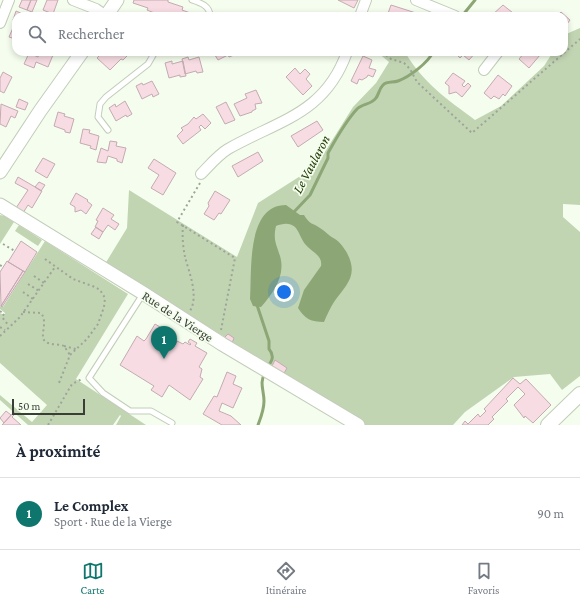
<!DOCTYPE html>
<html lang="fr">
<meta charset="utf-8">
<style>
:root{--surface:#fff;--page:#f2f2f3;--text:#1f2937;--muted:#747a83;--line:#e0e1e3;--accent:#0f766e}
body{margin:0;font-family:"Crimson Pro",serif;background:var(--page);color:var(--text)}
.scale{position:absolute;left:12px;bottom:10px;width:73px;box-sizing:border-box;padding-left:4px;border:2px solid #393e36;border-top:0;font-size:11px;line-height:14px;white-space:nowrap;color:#393e36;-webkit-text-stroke:3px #f5feee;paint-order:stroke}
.you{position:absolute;left:284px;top:292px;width:14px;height:14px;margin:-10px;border:3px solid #fff;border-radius:50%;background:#1a73e8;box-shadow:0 0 0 6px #1a73e833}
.badge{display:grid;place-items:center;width:26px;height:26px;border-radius:50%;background:var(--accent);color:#fff;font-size:13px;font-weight:700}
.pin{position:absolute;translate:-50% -33px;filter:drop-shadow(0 1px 2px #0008)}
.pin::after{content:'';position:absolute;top:21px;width:14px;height:12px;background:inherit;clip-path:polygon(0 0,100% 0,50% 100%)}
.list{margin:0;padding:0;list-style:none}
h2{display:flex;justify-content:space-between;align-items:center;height:52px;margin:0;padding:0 16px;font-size:17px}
h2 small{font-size:13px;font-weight:400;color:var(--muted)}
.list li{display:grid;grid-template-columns:26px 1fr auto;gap:12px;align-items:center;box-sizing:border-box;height:72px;padding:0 16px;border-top:1px solid var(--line)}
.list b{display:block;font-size:15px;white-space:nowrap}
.list p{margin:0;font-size:13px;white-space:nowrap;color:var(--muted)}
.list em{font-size:13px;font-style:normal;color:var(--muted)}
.icon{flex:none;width:22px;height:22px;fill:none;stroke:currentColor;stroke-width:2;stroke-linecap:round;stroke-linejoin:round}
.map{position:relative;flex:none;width:580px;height:425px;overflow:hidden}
.search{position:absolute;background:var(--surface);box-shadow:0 2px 6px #0003;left:12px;right:12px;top:12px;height:44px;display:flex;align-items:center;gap:10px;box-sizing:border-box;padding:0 14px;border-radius:12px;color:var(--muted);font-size:15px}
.sheet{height:124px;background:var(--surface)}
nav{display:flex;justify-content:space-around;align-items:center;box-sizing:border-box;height:56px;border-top:1px solid var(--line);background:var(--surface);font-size:11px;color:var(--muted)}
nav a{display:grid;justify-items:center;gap:2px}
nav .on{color:var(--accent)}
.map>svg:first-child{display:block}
.green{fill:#c2d5b3}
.water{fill:#8ca676}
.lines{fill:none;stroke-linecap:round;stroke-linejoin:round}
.stream{stroke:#8ca676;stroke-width:3}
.building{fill:#f7dde3;stroke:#c4abb1}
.service-casing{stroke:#c2cdb9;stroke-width:7}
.minor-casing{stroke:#c2cdb9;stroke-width:12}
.tertiary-casing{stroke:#c2cdb9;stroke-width:15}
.secondary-casing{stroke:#c2cdb9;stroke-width:16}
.path{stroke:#9da598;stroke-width:2;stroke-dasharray:2 3;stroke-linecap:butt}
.service{stroke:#fff;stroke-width:5}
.minor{stroke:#fff;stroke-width:10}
.tertiary{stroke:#fff;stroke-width:13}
.secondary{stroke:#fff;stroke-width:14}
.labels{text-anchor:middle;stroke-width:3.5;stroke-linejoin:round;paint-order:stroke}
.street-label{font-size:13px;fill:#393e36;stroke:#f5feee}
.water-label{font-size:14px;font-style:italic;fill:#253d06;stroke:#f5feee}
</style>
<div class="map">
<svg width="580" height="425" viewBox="0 0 580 425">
<rect width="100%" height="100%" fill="#f5feee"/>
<path class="green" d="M580,28V205L563,204V217L580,232V376L562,390L550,374L514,377L465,412L453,425H360L223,336L105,264L127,228L129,190L237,257L258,203L316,166L353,107L376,83L389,62L377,52H405C423,83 447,99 475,120L501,106L544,66L553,52H564V35Z
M0,215L5,216L14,222L0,244Z
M19,225L42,240L38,246L15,231Z
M45,241L128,294L76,379L146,425H116L121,416L120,415L113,425H28L0,400V395L32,422L47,405L0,363V313L4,315L5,313L0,309V306L3,307Z"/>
<path class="water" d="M286,205L300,215H304C311,226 312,222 320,228C325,231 329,236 335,239C340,242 344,248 347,253C359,276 346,285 334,302C330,308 327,315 324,322C311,322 305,319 298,308L304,290L321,266C323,255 311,252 305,244C301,239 299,231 295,227C289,222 282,224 276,226C273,240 276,243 280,256C286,276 273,293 261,307L253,306L250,299C252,271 246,205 286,205Z"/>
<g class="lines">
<path class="stream" d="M462,16L475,0
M293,213L310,195L328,158V153C337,137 345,122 357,109C363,103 371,105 376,98C379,94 379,89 383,85C387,81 393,83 398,81C409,77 428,63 433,52
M257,305L269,341V349C275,356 272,361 267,368
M258,425C261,417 264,410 264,401C264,390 259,383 265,373"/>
</g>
<path class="building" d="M22,0H31L27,10L19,7Z
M31,0H37L32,12L27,10Z
M47,0H58L53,14L43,10Z
M134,0H168V2L183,7L182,10L196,15L162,16L147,10L148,8L133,3Z
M338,0H358L354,8Z
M391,5L416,13L414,16H387Z
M503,5L513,13L510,16H491Z
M16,11L25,15L16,16L15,39L9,37L16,21L13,20Z
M561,12L570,20L564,28V16H557Z
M40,52L53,55L48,67L36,62L34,68L24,64L29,53L38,57Z
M103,52H131L123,60L121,59L110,70L97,58Z
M213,52H233L234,55L229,57L228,55L218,60Z
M454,52H476L469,60L463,55L460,58Z
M525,52H539L540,55L529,68L519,59Z
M363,56L372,60L369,68L376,70L373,77L368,75L367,77L362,80L359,79L357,84L351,81Z
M188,57L189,60L199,57L203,72L197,73L196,71L185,74L182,59Z
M172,61V64L183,61L186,76L180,77V75L169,78L165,63Z
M295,68L300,74L305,69L310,74L306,79L312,86L303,95L286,77Z
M3,72L12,77L4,93L0,91V78Z
M453,73L465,81L462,85L464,87L468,83L471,86L462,97L456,92L449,94V86L445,83Z
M498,75L512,86L505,96L503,94L499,99L494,96L491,99L484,93Z
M152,81L159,94L153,97L152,94L142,99L136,86L142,83L143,85Z
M256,90L262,103L255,104L256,109L252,111V112L240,116L234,104L247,98L245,94Z
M19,99L28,103L25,110L16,107Z
M125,101L132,114L127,117L126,115L116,121L109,108L115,104L116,107Z
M226,102L235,120L225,124L216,107Z
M1,104L18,111L15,118L11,116L6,127L0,124Z
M58,112L65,114L64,116L74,119L70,133L65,132V130L54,126Z
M203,114L211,123L205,129L201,125L199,127L201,130L183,144L177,136L183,130L181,128L188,124L194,117L196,119Z
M317,121L323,130L298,147L291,136Z
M83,129L90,130L89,133L99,136L96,150L90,148L91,146L80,143Z
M110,141L117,142L116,146L126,148L122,163L117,161V159L108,156L106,163L97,162L101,148L108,151Z
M258,152L263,161L238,177L232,166Z
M43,158L55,164L47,178L35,171Z
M154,159L176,173L163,195L151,188L159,175L148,168Z
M18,177L42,191L32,208L28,205L23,213L16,208L28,190L15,183Z
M39,182L45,185L41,191L35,187Z
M215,191L230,200L221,214L219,213L214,220L204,214L209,206L208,203Z
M76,193L88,200L87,201L92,205L86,214L81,210L75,212V207L70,204Z
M103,208L114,215L111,219L119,224L115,230L108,225L103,232L95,227L98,221L96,220Z
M96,227L103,232L99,239L91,234Z
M21,241L37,252L25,272L8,262Z
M7,261L23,271L1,306L0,272Z
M23,271L25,272L2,307L1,306Z
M155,324L170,333L164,342L173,348L177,341L183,344L185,342L190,345L191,344L188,342L190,339L197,343L195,346L207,353L199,367L202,369L200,377L203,379L190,400L169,385L162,397L151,390L154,386L120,365L137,336L144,341L146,339Z
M228,334L234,338L232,343L224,338Z
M167,337L176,343L173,348L164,342Z
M275,360L287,368L283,375L271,368Z
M227,372L236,376L233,384L242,388L233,408L222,403L219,411L231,416L241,425H222L203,414L214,396L217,397Z
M513,378L520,384L526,379L551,405L533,423L525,416L524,418L514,405L525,394L518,387L506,399L508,401L492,417L494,419L488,425H462L465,421L468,424L478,414L480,417L486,411L484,409Z
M6,411L11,415L4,423L0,418Z
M14,412L15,414L12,417L21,425H2Z"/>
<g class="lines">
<defs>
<path id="service" d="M192,0C201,3 210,6 210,16
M108,130L98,117L100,104L106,97L148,64L155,52
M143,294L89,378L103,393L130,411H151L172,423"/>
<path id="minor" d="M73,0L96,9L106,16
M416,0L455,16
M360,16L366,0
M0,23L9,0
M484,70L498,52
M201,174C209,166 218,155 228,149C279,120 325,114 347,52"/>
<path id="tertiary" d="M106,16L117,0
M0,172L40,111L82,52
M0,205L143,293L222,344L358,425"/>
<path id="secondary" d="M548,425L580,394"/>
</defs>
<use href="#service" class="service-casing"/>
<use href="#minor" class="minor-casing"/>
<use href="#tertiary" class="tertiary-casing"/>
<use href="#secondary" class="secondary-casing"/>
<path class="path" d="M382,52L391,59L404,63L410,69L417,82L472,133L580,39
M200,183L177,222L235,258L221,330
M183,225C182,236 183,247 185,257C189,272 199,296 190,311
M3,244L15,251
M45,259L73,279L95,287L100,290L105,298L104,307L98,324L87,339L70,355L59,383
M0,265L3,267
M34,276L44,283
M28,284L39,291
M23,292L33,299
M0,311L4,314L2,317L9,326
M23,312L41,313C49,323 38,337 46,342C51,345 59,344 64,346L70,355
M0,327L5,330
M0,336L20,317L55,267
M64,346L76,349
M48,425L72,384L82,379"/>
<use href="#service" class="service"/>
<use href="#minor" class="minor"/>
<use href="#tertiary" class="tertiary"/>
<use href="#secondary" class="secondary"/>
</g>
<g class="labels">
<g class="street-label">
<text transform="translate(178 316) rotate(33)" y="5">Rue de la Vierge</text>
</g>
<g class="water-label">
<text transform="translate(311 164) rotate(-62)" y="5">Le Vaularon</text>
</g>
</g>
</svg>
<div class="scale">50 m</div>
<div class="you"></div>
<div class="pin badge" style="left:164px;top:359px">1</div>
<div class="search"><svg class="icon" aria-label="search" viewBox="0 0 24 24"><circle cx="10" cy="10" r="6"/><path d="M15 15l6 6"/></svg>Rechercher</div>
</div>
<section class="sheet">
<h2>À proximité<small></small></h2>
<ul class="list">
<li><span class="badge">1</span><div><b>Le Complex</b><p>Sport · Rue de la Vierge</p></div><em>90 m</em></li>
</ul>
</section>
<nav>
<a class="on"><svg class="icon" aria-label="map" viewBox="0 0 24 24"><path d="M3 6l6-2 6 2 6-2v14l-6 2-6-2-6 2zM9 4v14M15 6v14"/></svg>Carte</a>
<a><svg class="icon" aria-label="directions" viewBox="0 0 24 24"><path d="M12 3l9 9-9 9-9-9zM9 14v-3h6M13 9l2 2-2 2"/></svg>Itinéraire</a>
<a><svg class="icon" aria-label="saved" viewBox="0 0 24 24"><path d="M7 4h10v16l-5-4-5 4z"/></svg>Favoris</a>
</nav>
